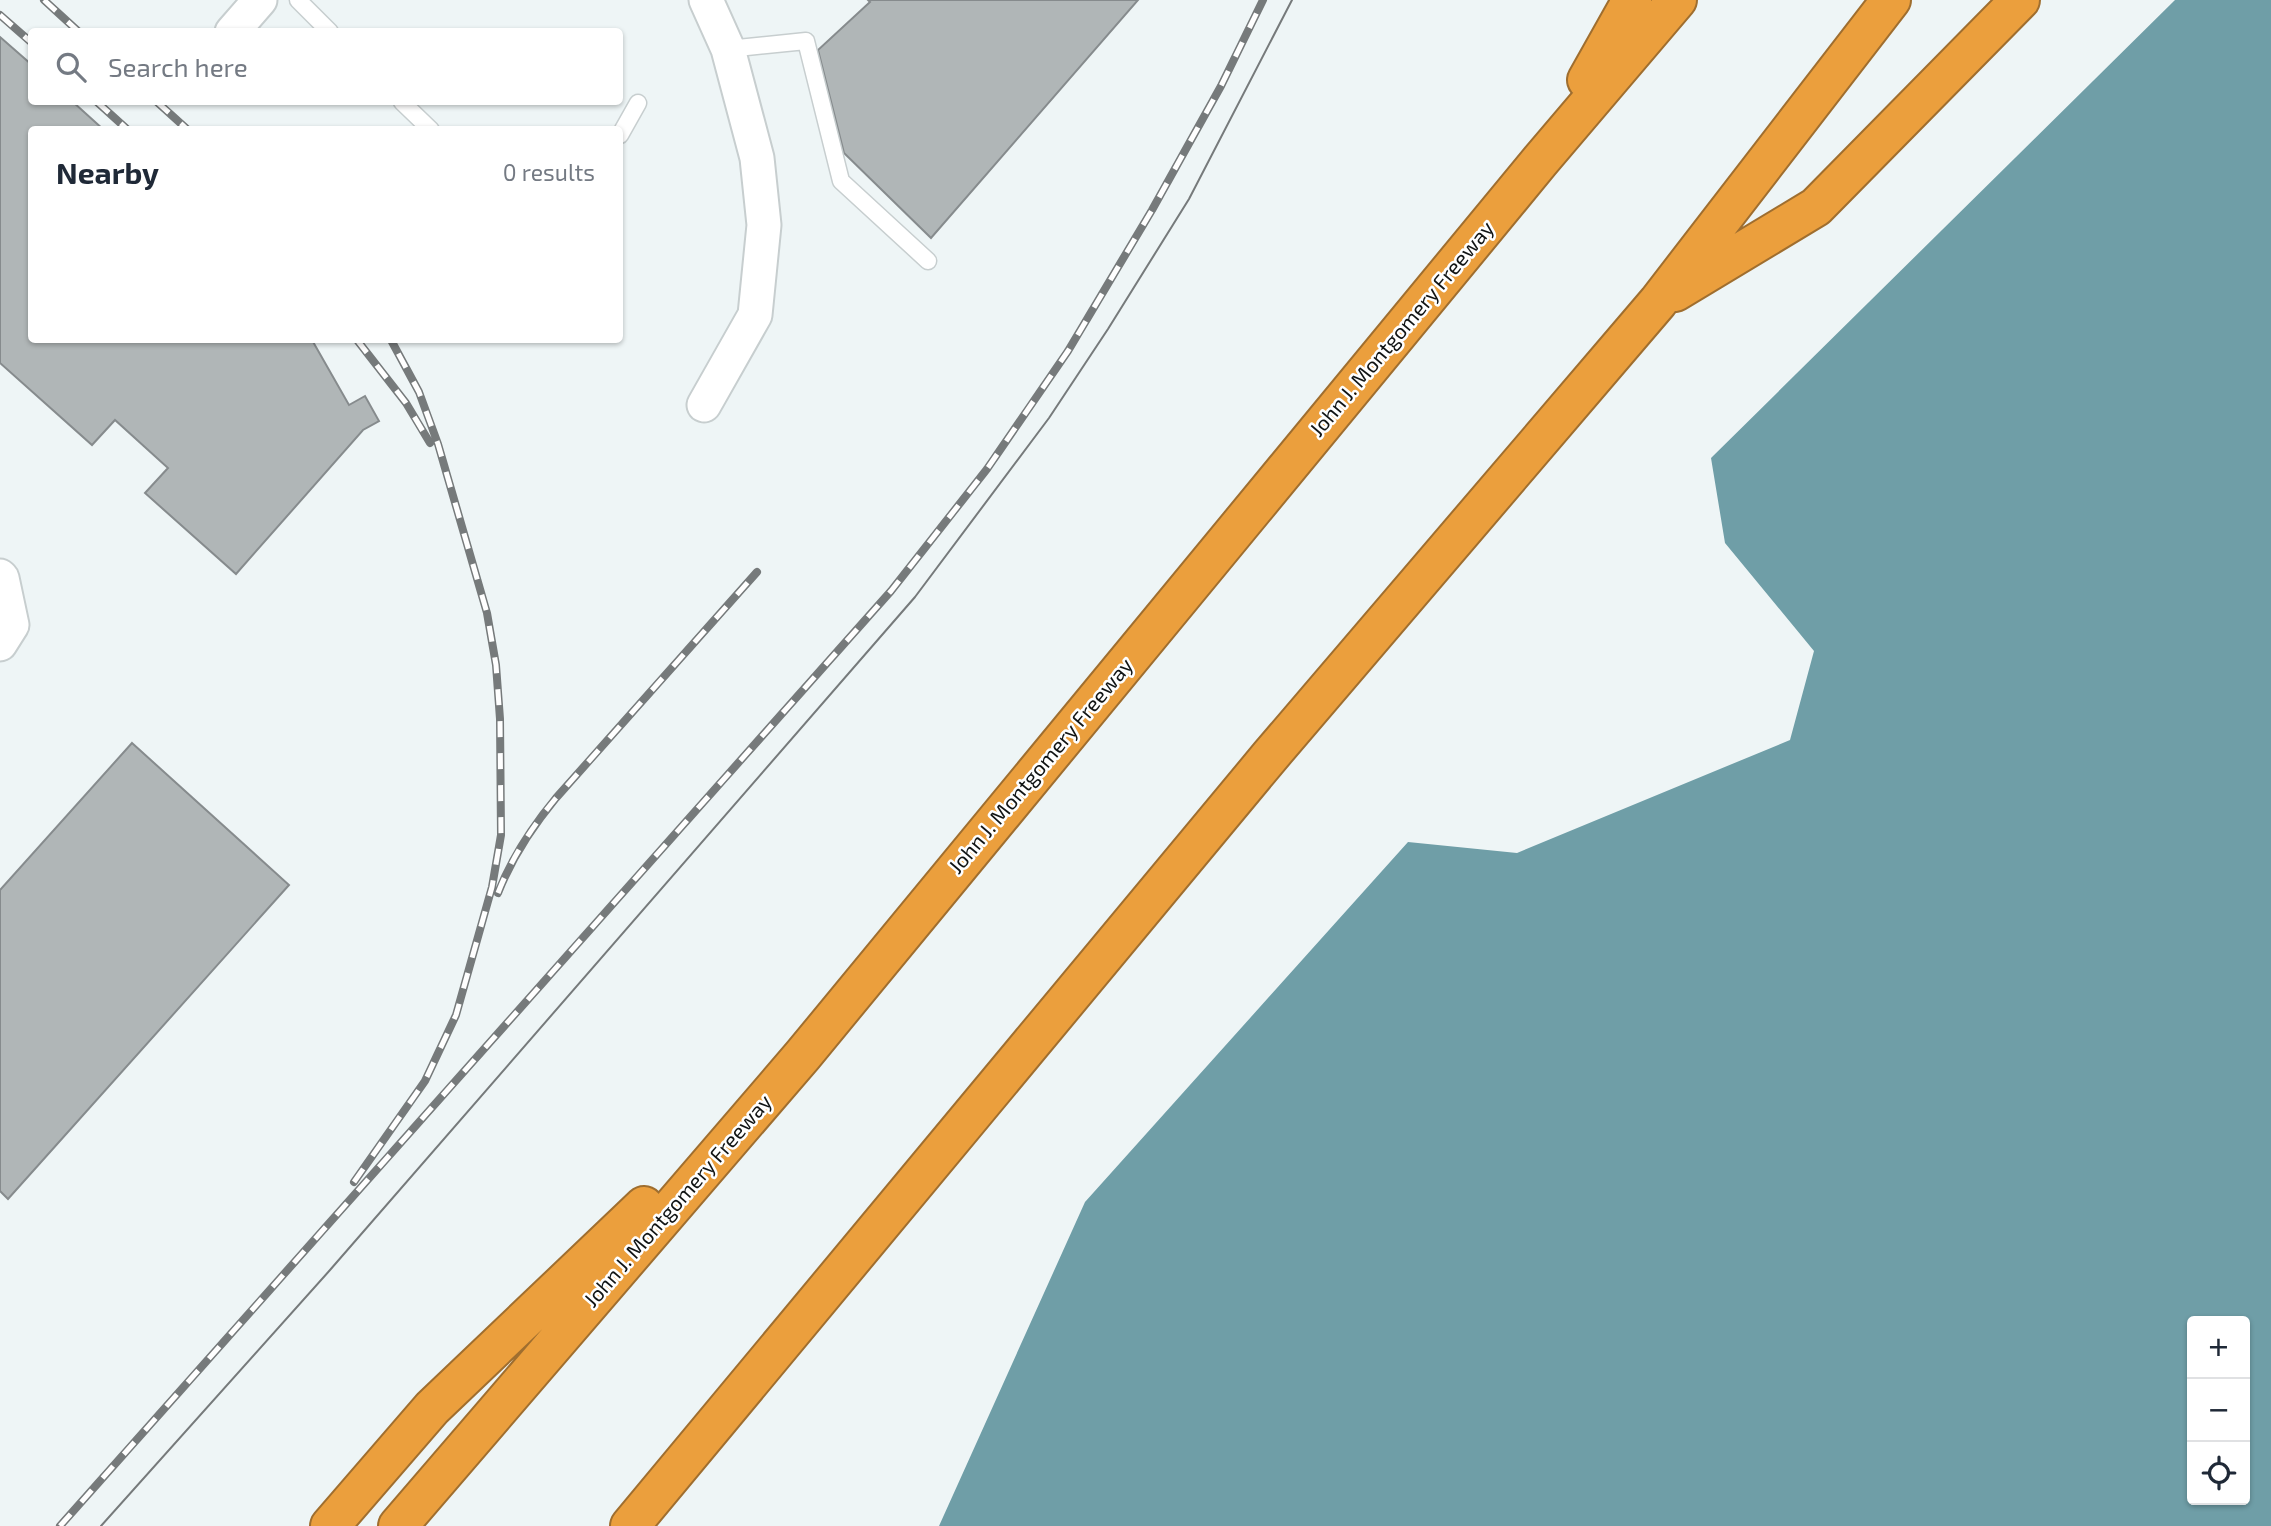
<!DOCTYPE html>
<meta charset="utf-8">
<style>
:root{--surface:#fff;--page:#f2f2f3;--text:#1f2937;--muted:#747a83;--line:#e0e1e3}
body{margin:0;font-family:"Exo 2",sans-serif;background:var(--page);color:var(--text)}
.controls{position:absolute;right:21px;bottom:21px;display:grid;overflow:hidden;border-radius:7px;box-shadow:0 2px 5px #0004}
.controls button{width:63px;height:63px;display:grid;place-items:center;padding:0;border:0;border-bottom:2px solid var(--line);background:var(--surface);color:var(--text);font:35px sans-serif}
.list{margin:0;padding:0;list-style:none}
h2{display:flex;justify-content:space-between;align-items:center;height:91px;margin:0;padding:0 28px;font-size:30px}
h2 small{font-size:23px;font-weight:400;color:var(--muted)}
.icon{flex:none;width:38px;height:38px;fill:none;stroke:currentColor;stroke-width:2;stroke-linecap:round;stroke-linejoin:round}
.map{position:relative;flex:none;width:2271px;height:1526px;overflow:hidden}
.search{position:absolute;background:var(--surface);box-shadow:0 2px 5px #0004;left:28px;top:28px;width:595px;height:77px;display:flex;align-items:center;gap:18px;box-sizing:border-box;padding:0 24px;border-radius:7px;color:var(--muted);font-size:26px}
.panel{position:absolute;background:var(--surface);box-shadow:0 2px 5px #0004;left:28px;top:126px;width:595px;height:217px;border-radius:7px}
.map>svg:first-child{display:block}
.water{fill:#6f9ea7;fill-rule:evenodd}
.building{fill:#b0b6b7;stroke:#868b8d;stroke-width:2}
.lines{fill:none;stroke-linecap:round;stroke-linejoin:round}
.lane-casing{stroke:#c7cecf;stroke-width:19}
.street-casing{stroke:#c7cecf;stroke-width:37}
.highway-casing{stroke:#9f6e2f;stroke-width:42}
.lane{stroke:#fff;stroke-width:16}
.street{stroke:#fff;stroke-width:33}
.highway{stroke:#eb9f3d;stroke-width:38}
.tram{stroke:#767a7b;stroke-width:2}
.rail-casing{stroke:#767a7b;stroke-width:8}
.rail{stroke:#fff;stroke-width:5;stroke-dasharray:16;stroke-linecap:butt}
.labels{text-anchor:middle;stroke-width:5;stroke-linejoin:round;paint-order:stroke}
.street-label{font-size:21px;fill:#111414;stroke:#fff}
</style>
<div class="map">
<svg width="2271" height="1526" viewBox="0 0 2271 1526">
<rect width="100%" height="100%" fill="#eef5f6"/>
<path class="water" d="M2175,0H2271V1526H939L1085,1202L1408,842L1517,853L1790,740L1814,651L1725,543L1711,458ZM2192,1321H2245V1500H2192Z"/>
<path class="building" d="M868,0H1138L931,238L844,153L818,50L870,2Z
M0,37L32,65V102H73L104,130H32V340H312L349,405L365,396L379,421L363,430L236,574L145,493L168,468L115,420L92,445L0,363Z
M132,743L289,885L8,1199L0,1191V890Z"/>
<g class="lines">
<defs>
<path id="lane" d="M298,0L330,32
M728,49L806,41L841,181L928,261
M402,102L431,130
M620,135L638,103"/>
<path id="street" d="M232,32L260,0
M704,405L755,315L764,225L757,158L728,49L706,0
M0,576L2,578L12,625L0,644"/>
<path id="highway" d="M1587,80L1632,0
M1675,292L1816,207L2020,0
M330,1526L432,1408L644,1206
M398,1526L803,1055L1540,161L1677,0
M630,1526L1270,756L1658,302L1891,0"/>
</defs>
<use href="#lane" class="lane-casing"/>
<use href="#street" class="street-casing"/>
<use href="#highway" class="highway-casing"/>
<use href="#lane" class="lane"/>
<use href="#street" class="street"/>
<use href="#highway" class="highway"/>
<path class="tram" d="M101,1526L330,1270L915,597L1049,418L1108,329L1189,199L1292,0"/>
<defs>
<path id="rail" d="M44,0L79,32
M0,15L32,43
M97,102L128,130
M157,102L188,130
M357,340L406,403L430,443
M498,893C512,857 532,827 556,798L757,572
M354,1182L425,1081L456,1015L492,887L501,835L500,719L496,665L487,613L438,444L419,392L391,340
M60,1526L891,591L987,469L1068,351L1152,210L1221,86L1263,0"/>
</defs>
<use href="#rail" class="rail-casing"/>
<use href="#rail" class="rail"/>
</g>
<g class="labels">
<g class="street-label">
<text transform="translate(1402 329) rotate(-50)" y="7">John J. Montgomery Freeway</text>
<text transform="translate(1041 766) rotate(-50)" y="7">John J. Montgomery Freeway</text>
<text transform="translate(678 1201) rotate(-49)" y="7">John J. Montgomery Freeway</text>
</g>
</g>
</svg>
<div class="controls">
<button>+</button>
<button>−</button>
<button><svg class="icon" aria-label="locate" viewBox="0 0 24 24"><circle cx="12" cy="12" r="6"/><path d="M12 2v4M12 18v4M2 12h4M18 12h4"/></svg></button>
</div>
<div class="search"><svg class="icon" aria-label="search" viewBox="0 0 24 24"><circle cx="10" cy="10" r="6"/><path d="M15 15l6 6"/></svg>Search here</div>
<section class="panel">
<h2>Nearby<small>0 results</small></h2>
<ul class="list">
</ul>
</section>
</div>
